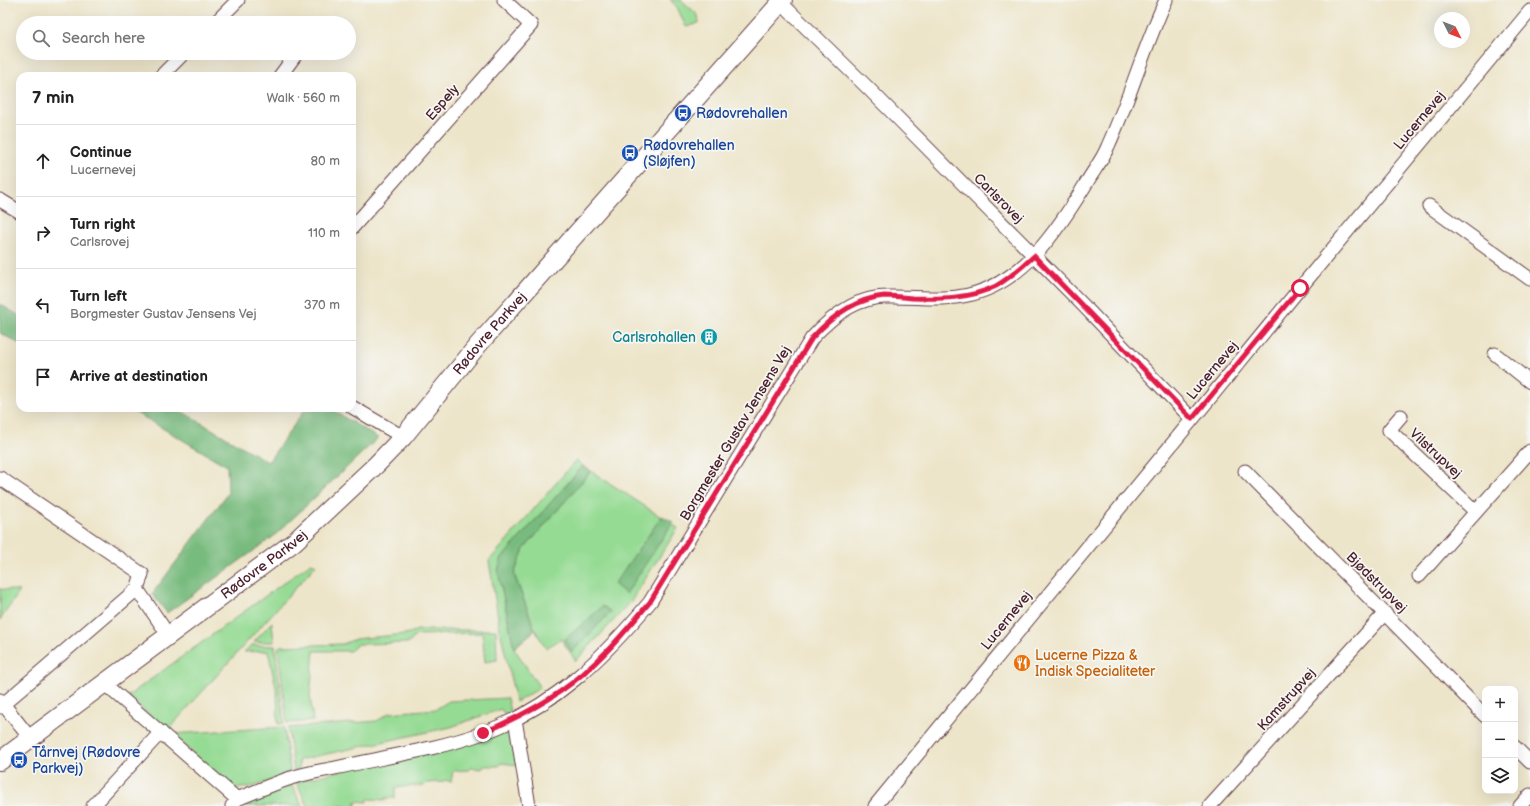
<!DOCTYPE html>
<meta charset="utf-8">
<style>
:root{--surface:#fff;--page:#f2f2f2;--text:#222;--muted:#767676;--line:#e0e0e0}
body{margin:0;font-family:"Balsamiq Sans",sans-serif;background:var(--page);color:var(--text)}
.controls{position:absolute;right:12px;bottom:12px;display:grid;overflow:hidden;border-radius:8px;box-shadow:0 4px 16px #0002}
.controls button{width:36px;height:36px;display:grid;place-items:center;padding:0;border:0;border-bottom:1px solid var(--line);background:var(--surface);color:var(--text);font:20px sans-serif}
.compass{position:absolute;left:1434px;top:12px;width:36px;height:36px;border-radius:50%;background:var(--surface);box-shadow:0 4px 16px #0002;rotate:132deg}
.stop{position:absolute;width:12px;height:12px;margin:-9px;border:3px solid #e11d48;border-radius:50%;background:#fff}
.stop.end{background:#e11d48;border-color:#fff;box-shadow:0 1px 4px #0008}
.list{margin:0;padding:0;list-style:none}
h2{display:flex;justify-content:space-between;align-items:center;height:52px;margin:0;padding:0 16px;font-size:17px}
h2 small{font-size:13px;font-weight:400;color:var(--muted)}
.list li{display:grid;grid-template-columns:26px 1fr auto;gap:12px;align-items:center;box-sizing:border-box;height:72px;padding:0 16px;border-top:1px solid var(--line)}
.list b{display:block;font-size:15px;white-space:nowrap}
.list p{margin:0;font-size:13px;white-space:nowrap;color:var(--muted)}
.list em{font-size:13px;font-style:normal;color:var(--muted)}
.icon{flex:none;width:22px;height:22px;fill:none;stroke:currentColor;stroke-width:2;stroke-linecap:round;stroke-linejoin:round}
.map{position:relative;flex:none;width:1530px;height:806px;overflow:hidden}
.search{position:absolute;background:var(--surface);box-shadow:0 4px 16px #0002;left:16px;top:16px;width:340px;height:44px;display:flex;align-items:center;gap:10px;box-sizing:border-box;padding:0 14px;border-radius:22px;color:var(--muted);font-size:15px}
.panel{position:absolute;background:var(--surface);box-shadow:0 4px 16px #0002;left:16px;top:72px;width:340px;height:340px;border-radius:12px}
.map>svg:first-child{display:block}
.green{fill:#96db94;stroke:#707d60}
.forest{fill:#78bb7e;stroke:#616d54}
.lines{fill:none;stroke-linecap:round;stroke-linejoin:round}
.street-casing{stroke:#623d43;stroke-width:15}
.secondary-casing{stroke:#623d43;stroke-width:20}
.street{stroke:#fff;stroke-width:13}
.secondary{stroke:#fff;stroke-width:18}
.route{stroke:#e11d48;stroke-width:5}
.labels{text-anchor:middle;stroke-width:3.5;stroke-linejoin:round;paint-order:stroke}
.street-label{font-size:14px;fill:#4a1f2b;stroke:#f6f6f2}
.transit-label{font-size:14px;fill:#164399;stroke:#f6f6f2;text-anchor:start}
.culture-label{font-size:14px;fill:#0d838f;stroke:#f6f6f2;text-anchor:end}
.food-label{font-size:14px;fill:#c56008;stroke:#f6f6f2;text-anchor:start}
</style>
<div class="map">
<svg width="1530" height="806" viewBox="0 0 1530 806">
<rect width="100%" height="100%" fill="#f6f6f2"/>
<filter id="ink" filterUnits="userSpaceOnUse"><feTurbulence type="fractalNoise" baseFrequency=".025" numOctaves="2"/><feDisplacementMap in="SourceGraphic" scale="8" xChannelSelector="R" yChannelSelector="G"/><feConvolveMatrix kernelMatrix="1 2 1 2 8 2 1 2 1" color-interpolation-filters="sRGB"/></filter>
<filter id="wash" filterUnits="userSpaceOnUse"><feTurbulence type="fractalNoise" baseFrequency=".012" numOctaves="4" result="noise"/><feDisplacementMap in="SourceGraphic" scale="16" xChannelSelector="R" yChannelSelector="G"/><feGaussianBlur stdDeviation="0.9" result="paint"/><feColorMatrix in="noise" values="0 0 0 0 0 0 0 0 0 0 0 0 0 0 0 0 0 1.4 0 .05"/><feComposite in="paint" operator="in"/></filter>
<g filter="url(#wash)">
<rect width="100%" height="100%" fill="#ede5c9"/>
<path class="green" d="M670,0H681L698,15L699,23L686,27L677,7Z
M576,460L583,466L501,559L498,571L514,648L540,688L516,702L500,630L489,561Z
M591,471L678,528L630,603L576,661L561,639L546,648L535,630L514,574L524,549Z
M311,563L316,565L167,731L128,696Z
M0,589L20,591L0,620Z
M272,622L274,642H254Z
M418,630H496L497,660L485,662L482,633L416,635L409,643L358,644L350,651H314L310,696L313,721L287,723L278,648L280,646L343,644L355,639L406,634Z
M251,645L275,646L284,723L278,724L277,692L268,651L244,652Z
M507,698L511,715L506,717L501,709L451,727L299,760V771H294L288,728L377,721L389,713L436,709L449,701Z
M284,727L290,771C277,780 249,790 233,788L171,734Z
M510,728L517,765L501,763L499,766H484L482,769L471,768L469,770L453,771L451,782L445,780L443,782L427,783L424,786C414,785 405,787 395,788V798H385V800L368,799L367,802L356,801V806H308L296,782Z
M289,785L293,787L302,806H242L266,793Z"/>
<path class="forest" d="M0,304L20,316V344L0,333Z
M128,408H176L268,462L306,408H329L378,438L273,537L167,613L152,594L228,493L227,466Z
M583,466L591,471L524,549L514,574L535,630L514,648L498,571L501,559Z
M662,516L673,522L626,594L614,584Z
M603,606L611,612L572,652L564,640Z"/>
</g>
<g filter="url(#ink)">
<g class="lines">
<defs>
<path id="street" d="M780,2L868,88L1082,304L1192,419
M215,23L238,0
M161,76L184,53
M280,76L297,53
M0,200L20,212
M1429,206L1530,279
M352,228L531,25L504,0
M1495,354L1530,382
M352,407L403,437
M1401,416L1389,430L1476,512
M1245,471L1485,716
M0,478L142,574L137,589L169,636
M1419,576L1530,451
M105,684L237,799
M0,700L30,738
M0,707L137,589
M515,719L529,806
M1515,747L1530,762
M93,806L161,732
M232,806L237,799C255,792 272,784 291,778C305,773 320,771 335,768C384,757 435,750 483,733C553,708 603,658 650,602L812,338C831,317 857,297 886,297C914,296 941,301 968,295C1024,283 1059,228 1087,182C1094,170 1103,159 1108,146C1130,98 1144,47 1166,0
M875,806L1296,293L1530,11
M1210,806L1385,613
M1520,806L1530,795"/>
<g id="secondary">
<path id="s1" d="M0,761L294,542L377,464L403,437L478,345L783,0"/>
</g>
</defs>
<use href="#street" class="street-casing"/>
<use href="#secondary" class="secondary-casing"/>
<use href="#street" class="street"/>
<use href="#secondary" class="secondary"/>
</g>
</g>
<g class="lines" filter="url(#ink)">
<path class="route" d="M483,733C510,721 537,708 561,691C596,667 623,634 650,602L812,338C831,317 855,299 884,296C893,296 903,297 912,298C939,299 970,299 996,286C1010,278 1022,267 1034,256L1192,419L1300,288"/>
</g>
<defs>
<symbol id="bus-disc" viewBox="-11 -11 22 22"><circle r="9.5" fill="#1a4fb4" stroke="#f6f6f2"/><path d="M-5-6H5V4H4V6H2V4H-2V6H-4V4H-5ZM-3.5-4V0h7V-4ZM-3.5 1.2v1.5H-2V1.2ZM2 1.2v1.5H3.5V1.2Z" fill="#fff"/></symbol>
<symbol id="building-disc" viewBox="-11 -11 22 22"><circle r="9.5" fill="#0f9aa8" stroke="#f6f6f2"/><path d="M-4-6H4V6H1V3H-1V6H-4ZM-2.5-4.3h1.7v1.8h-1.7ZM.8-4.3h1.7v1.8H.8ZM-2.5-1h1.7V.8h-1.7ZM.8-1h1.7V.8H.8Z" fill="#fff"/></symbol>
<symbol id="restaurant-disc" viewBox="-11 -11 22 22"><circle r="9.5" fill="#e8710a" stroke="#f6f6f2"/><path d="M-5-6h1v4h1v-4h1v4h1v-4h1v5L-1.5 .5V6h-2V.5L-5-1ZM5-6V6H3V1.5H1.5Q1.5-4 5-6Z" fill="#fff"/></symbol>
</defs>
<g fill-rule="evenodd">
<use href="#bus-disc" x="673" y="103" width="20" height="20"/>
<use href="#bus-disc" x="620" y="143" width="20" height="20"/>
<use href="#building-disc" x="699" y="327" width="20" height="20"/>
<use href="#restaurant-disc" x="1012" y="653" width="20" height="20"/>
<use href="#bus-disc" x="9" y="750" width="20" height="20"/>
</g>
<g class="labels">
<g class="street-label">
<text transform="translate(442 102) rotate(-49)" y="5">Espely</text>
<text transform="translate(1419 120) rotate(-50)" y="5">Lucernevej</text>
<text transform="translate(999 198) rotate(45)" y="5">Carlsrovej</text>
<text dy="5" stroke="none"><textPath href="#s1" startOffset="653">Rødovre Parkvej</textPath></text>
<text transform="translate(1212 370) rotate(-50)" y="5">Lucernevej</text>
<text transform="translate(735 433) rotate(-59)" y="5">Borgmester Gustav Jensens Vej</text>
<text transform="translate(1436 453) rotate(43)" y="5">Vilstrupvej</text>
<text dy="5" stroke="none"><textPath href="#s1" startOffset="329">Rødovre Parkvej</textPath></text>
<text transform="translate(1377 582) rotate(45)" y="5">Bjødstrupvej</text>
<text transform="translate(1006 620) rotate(-51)" y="5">Lucernevej</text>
<text transform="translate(1286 699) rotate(-48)" y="5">Kamstrupvej</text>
</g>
<g class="transit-label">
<text x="696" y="118">Rødovrehallen</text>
<text x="643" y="150">Rødovrehallen<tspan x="643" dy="16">(Sløjfen)</tspan></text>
<text x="32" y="757">Tårnvej (Rødovre<tspan x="32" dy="16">Parkvej)</tspan></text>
</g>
<g class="culture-label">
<text x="696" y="342">Carlsrohallen</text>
</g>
<g class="food-label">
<text x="1035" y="660">Lucerne Pizza &amp;<tspan x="1035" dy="16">Indisk Specialiteter</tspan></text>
</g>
</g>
</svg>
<div class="controls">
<button>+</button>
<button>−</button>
<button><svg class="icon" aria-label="layers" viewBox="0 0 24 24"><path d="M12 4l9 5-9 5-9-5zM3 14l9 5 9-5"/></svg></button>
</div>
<svg class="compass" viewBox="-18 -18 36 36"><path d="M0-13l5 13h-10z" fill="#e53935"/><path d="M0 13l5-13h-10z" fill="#767676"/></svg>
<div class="stop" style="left:1300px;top:288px"></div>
<div class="stop end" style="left:483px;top:733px"></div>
<div class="search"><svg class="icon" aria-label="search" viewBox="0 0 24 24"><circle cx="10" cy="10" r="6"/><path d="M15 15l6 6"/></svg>Search here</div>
<section class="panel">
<h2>7 min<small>Walk · 560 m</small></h2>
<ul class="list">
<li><svg class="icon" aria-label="ahead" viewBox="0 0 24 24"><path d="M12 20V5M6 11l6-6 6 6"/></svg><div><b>Continue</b><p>Lucernevej</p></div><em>80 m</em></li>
<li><svg class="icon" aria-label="right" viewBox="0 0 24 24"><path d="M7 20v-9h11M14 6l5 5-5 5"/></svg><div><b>Turn right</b><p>Carlsrovej</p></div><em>110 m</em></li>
<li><svg class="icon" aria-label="left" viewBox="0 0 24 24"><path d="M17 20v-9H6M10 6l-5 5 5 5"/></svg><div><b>Turn left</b><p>Borgmester Gustav Jensens Vej</p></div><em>370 m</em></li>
<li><svg class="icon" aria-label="arrive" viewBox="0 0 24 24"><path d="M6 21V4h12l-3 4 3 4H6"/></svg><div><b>Arrive at destination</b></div></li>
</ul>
</section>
</div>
